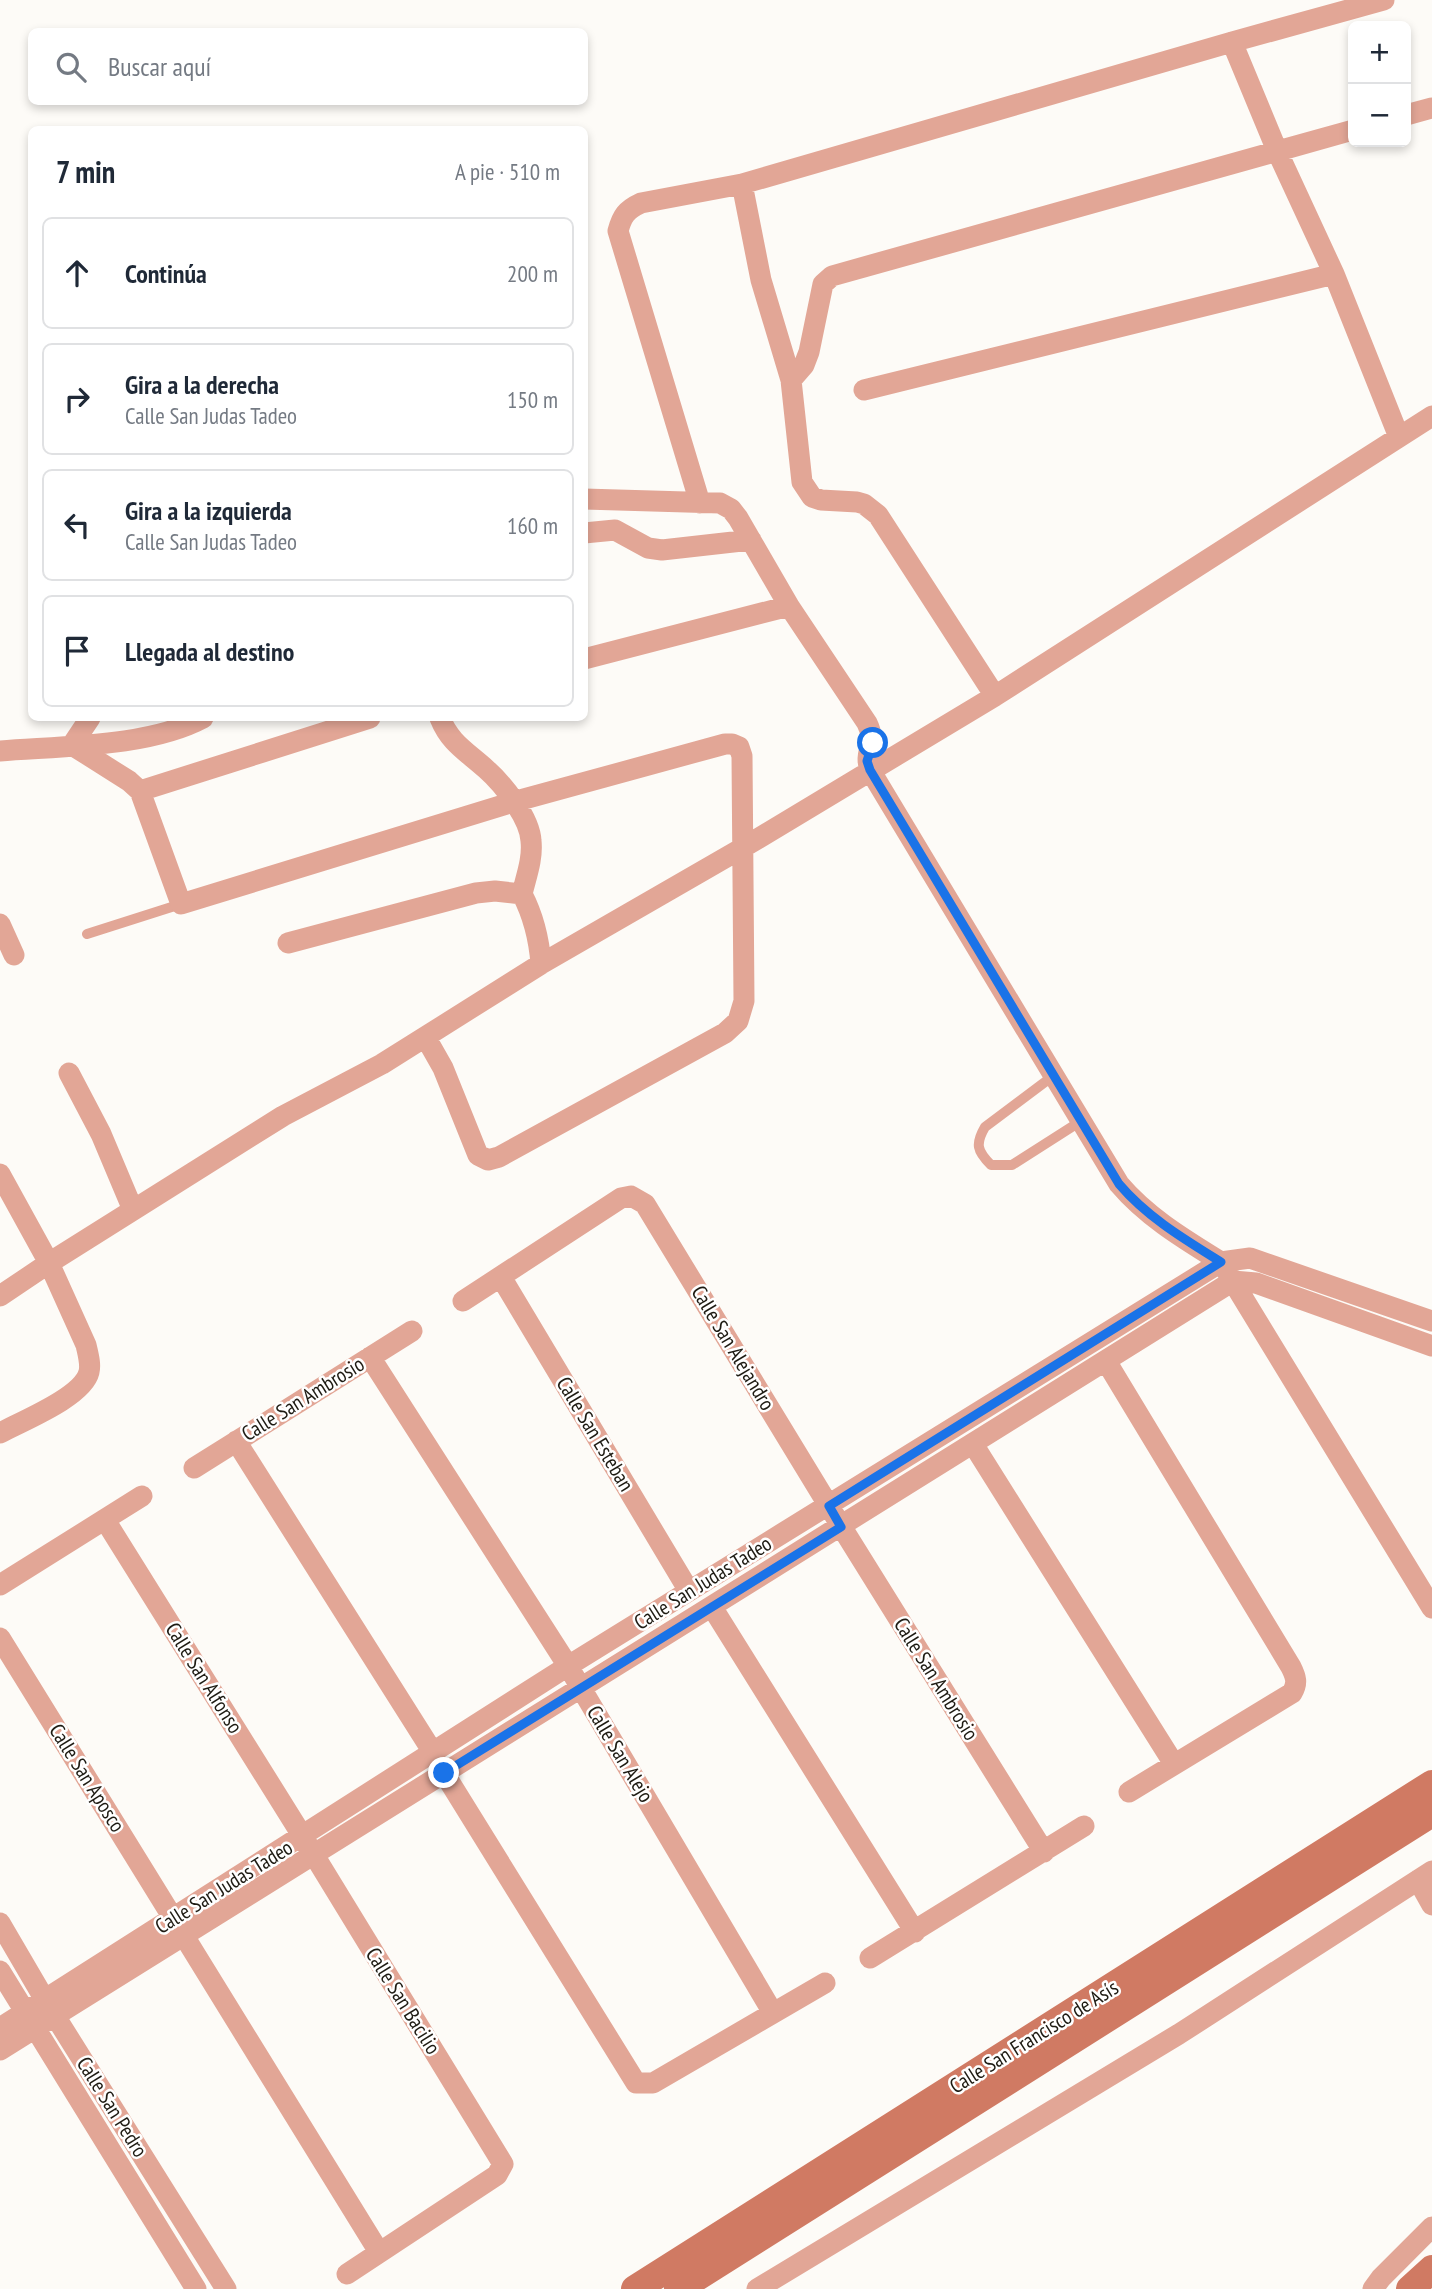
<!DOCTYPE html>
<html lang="es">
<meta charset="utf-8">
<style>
:root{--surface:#fff;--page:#f6f6f7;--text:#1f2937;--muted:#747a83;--line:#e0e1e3}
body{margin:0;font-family:"PT Sans Narrow",sans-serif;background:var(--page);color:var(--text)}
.controls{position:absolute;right:21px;top:21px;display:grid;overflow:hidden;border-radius:10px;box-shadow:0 4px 10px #0003}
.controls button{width:63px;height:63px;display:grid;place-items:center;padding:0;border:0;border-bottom:2px solid var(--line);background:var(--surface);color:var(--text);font:35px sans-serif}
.stop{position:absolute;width:21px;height:21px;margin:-16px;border:5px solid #1a73e8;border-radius:50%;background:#fff}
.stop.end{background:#1a73e8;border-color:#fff;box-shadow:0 2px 7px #0008}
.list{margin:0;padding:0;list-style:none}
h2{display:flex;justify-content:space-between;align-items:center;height:91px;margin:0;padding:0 28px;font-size:30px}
h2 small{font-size:23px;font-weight:400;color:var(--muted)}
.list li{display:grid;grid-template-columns:46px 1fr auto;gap:21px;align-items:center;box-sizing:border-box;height:112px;margin:0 14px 14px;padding:0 14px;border:2px solid var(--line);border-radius:10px}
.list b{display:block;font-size:26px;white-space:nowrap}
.list p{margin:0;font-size:23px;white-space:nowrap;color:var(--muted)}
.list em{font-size:23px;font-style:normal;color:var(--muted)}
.icon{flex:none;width:38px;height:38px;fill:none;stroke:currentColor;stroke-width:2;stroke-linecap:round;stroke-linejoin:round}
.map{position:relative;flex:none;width:1432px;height:2289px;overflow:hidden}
.search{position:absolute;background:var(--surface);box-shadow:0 4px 10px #0003;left:28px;top:28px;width:560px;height:77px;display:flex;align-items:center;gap:18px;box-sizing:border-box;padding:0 24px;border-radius:10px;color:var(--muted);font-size:26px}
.panel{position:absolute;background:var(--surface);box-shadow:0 4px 10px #0003;left:28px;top:126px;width:560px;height:595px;border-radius:10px}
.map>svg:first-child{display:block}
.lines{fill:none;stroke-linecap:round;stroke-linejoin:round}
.lane{stroke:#e2a696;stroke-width:10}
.street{stroke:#e2a696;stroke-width:21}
.secondary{stroke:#d07a63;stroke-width:28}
.route{stroke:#1a73e8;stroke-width:9}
.labels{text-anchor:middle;stroke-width:5;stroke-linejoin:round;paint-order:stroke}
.street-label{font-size:21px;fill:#1e1b13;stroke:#fff}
</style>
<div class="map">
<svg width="1432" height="2289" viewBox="0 0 1432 2289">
<rect width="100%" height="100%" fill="#fdfbf7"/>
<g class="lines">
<path class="lane" d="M87,934L181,904
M1053,1076L985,1127C975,1144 977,1151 991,1165H1012L1081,1121"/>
<path class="street" d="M1232,42L1278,153L1334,274L1399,437
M1406,115L1432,108
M742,184L761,280L791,380L802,482L812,497L821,500L857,502L864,504L878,515L995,696
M791,380L804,365L809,352L823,284L832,276L1353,130
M864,390L1334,274
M584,499L720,503L731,509L738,518L789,606L867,723C878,745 863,750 870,770L1119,1184C1147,1217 1184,1239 1221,1262L1432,1608
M700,503L618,231C622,216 626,210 641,203L742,184L1232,42L1384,0
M584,533L615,530L648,548L662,550L751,540
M584,659L789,606
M90,718L72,745L129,781L140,791L370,718
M0,751C62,746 149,747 203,718
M140,791L181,904L513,802L725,744H732L739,747L742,756L744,1001L738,1021L725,1033L499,1157L488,1160L478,1155L443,1068L426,1038
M522,894C534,917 539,938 541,964
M0,924L14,955
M288,943L476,893L495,891L522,894C526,877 533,859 531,841C530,818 503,784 486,769C466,751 450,743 440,718
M69,1073L101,1134L133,1210
M0,1174L49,1263L86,1345C88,1354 91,1364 89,1372C83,1397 22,1421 0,1433
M501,1277L689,1591
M0,1296L49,1263L283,1116L382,1064L541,964L744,847L995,696L1432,416
M463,1301L621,1198L631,1196L645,1204L841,1526L1044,1852
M370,1357L568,1666L773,2013
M1106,1361L1291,1667C1296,1677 1298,1683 1292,1693L1129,1792
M236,1441L434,1754
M973,1444L1174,1764
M194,1468L412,1331
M105,1520L303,1837L503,2164L497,2175L347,2274
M0,1585L142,1496
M712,1607L915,1932
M0,1638L173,1918
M444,1773L636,2083H653L825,1983
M1418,1880L1432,1905
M0,1923L45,2000L226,2289
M184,1936L379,2252
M870,1958L1084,1826
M0,1971L196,2289
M0,2028L568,1666L1221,1262L1250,1258L1432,1321
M0,2050L1233,1281L1256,1283L1432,1346
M757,2289L1179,2034L1432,1871
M1373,2289L1381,2278L1432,2227"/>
<path class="secondary" d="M635,2289L1432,1784
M678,2289L1432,1813
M1410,2289L1432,2269"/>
</g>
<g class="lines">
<path class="route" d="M444,1773L841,1527L829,1506L1221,1262C1184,1239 1147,1217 1119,1184L870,770L867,761L873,743"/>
</g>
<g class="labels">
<g class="street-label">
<text transform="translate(733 1348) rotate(59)" y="7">Calle San Alejandro</text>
<text transform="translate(303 1399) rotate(-32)" y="7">Calle San Ambrosio</text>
<text transform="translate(595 1434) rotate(59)" y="7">Calle San Esteban</text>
<text transform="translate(703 1583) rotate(-32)" y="7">Calle San Judas Tadeo</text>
<text transform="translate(204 1678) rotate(58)" y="7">Calle San Alfonso</text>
<text transform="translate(936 1679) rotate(58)" y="7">Calle San Ambrosio</text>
<text transform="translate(620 1754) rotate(59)" y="7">Calle San Alejo</text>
<text transform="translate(87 1778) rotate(58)" y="7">Calle San Aposco</text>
<text transform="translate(224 1887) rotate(-32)" y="7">Calle San Judas Tadeo</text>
<text transform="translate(403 2001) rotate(58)" y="7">Calle San Bacilio</text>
<text transform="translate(1034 2037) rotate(-32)" y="7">Calle San Francisco de Asís</text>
<text transform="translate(112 2107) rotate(58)" y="7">Calle San Pedro</text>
</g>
</g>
</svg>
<div class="controls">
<button>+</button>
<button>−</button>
</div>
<div class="stop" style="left:873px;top:743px"></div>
<div class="stop end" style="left:444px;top:1773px"></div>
<div class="search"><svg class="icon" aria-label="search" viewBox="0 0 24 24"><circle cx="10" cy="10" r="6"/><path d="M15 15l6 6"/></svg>Buscar aquí</div>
<section class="panel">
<h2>7 min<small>A pie · 510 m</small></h2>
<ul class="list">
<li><svg class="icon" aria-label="ahead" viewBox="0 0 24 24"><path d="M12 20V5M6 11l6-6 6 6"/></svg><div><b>Continúa</b></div><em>200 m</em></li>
<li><svg class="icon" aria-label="right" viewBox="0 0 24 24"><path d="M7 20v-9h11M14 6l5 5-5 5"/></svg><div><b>Gira a la derecha</b><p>Calle San Judas Tadeo</p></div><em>150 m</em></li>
<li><svg class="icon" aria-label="left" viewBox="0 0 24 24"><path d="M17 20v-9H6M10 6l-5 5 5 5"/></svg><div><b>Gira a la izquierda</b><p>Calle San Judas Tadeo</p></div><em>160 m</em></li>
<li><svg class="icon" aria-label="arrive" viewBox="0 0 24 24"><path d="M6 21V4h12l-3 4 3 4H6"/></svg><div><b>Llegada al destino</b></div></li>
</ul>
</section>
</div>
